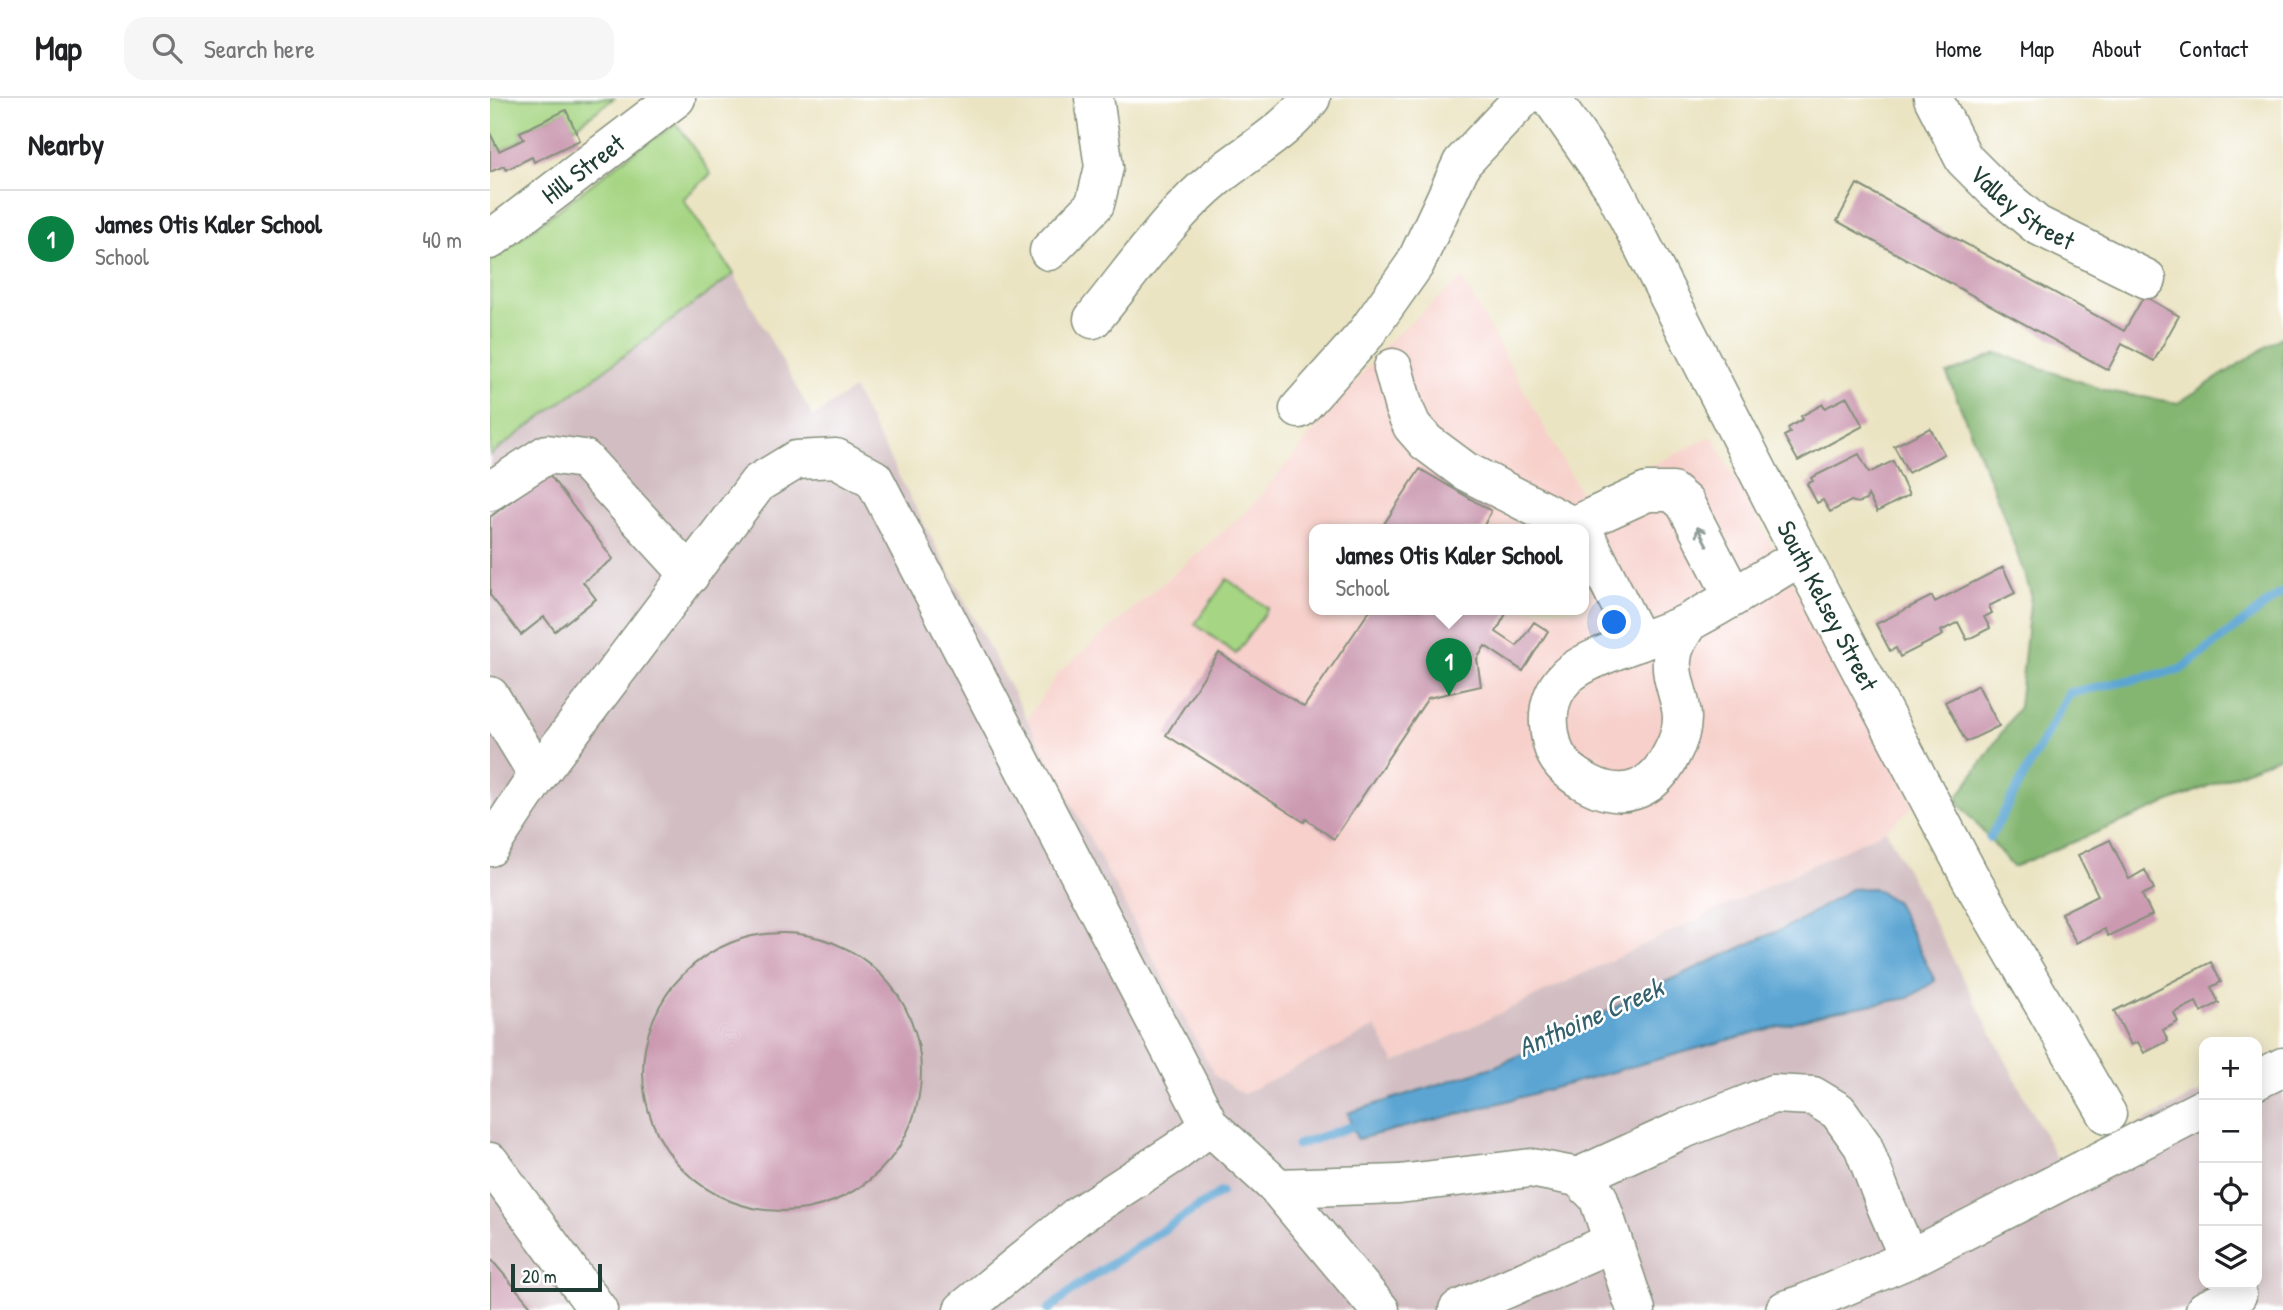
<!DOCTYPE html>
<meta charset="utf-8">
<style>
:root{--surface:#fff;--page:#f6f6f6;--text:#202124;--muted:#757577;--line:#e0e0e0;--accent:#0b8043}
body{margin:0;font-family:"Patrick Hand",sans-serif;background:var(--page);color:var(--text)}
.controls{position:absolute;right:21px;bottom:21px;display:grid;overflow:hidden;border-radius:14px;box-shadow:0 4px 18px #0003}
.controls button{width:63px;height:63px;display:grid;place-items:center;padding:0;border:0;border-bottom:2px solid var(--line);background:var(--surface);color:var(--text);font:35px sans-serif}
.scale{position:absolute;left:21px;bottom:18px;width:91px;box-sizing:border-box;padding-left:7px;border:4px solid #1f3d34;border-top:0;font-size:19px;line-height:24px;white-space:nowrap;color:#1f3d34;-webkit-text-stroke:5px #fff;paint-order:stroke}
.you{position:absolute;left:1125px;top:525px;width:24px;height:24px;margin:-18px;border:5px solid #fff;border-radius:50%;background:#1a73e8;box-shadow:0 0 0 10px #1a73e833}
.badge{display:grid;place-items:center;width:46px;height:46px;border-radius:50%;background:var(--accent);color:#fff;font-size:23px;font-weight:700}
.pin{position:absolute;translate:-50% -58px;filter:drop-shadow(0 2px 4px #0008)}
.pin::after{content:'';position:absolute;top:37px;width:24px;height:21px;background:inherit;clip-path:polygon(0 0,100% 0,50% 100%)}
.popup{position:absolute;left:819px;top:426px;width:280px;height:91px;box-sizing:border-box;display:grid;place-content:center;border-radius:14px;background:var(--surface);filter:drop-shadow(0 2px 5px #0005);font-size:23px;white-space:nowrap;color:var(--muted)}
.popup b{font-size:26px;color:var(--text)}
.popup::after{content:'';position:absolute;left:50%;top:100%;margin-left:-14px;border:14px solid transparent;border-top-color:var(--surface)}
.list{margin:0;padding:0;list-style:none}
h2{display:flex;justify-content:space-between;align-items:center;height:91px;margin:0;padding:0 28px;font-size:30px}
h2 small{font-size:23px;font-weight:400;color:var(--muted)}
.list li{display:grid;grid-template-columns:46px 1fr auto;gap:21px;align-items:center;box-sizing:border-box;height:98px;padding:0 28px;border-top:2px solid var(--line)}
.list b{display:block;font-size:26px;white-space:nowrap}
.list p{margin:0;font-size:23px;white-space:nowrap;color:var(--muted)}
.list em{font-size:23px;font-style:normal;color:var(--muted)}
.icon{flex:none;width:38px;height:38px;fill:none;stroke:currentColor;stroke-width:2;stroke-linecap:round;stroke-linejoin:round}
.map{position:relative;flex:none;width:1793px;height:1212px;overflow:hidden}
header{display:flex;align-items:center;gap:42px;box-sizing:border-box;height:98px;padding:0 35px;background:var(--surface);border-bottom:2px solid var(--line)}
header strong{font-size:33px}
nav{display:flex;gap:38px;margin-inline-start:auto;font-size:24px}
.search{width:490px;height:63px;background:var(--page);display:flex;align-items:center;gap:18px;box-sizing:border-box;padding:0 24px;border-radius:21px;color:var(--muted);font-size:26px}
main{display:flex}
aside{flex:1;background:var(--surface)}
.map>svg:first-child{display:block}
.built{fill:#f7d0cb;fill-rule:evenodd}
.industrial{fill:#d2bec2}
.green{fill:#a6d583;stroke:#62895c;stroke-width:2}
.forest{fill:#84b671;stroke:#527a52;stroke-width:2}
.water{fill:#5ba5d3;stroke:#3d7184;stroke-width:2}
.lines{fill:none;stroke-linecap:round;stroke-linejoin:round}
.stream{stroke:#5ba5d3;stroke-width:9}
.building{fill:#cb99b0}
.minor-casing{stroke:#85907c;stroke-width:41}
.minor{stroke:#fff;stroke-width:38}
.oneway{stroke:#8f9e9a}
.labels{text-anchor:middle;stroke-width:5;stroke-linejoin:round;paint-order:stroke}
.street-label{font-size:26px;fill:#1f3d34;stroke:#fff}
.water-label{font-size:28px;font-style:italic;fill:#34616c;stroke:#fff}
</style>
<header>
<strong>Map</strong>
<div class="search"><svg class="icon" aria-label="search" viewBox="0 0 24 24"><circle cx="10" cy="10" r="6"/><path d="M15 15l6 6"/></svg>Search here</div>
<nav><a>Home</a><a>Map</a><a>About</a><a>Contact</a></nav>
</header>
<main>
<aside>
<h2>Nearby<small></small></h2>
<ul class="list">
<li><span class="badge">1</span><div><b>James Otis Kaler School</b><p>School</p></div><em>40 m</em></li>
</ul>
</aside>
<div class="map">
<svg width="1793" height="1212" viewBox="0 0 1793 1212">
<rect width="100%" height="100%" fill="#fff"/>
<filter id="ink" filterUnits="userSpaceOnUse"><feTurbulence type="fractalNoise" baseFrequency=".0143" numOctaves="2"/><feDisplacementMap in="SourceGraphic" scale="14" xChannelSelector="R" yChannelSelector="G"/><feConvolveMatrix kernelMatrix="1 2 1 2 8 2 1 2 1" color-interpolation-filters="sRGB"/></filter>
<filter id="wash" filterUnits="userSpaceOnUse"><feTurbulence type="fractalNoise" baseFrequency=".00686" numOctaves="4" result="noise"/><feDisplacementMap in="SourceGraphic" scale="28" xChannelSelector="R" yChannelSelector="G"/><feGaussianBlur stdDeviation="1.57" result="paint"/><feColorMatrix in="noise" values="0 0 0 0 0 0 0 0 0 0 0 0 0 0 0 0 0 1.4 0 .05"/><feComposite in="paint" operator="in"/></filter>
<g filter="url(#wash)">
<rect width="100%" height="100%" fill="#ebe4c3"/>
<path class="built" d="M972,180L1094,401L1222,338L1425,707L1396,732L905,965L886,929L754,996L725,978L537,621L568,575L758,412L900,242ZM824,432H1094V512H824Z"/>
<path class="industrial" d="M244,176L323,319L363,291L725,978L753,996L886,929L905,965L1396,732L1570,1067L1714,992V1186H1767V965L1793,952V1212H0V357Z"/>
<path class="green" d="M0,0H124L84,30L75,13L31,33L34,41L9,53L0,35Z
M187,26L221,76L193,101L244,176L0,357V164L150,49Z
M737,481L778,510L746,556L705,526Z"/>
<path class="forest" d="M1793,238V657L1523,769L1466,702L1529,609L1541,496L1512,412L1457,276L1507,255L1617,293L1688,305Z"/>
<path class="water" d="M1383,790L1406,804L1445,883L1418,900L1340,914L984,1012L867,1041L858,1015L1006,968L1061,943L1160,891L1307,824L1361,791Z"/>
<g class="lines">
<path class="stream" d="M1500,740L1579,595L1690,572L1793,494
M807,1047L872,1025
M558,1212L589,1187L731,1094"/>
</g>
<g id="blocks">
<path class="building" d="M76,12L90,42L44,64L42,59L16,72L14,68L0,74V35L9,53L34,41L30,34Z
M1367,86L1634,233L1654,198L1689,218L1664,263L1632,246L1618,272L1347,123Z
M1357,299L1373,328L1308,363L1294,338L1300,335L1298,330L1313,321L1311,318L1333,306L1335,310Z
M1440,330L1454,356L1418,375L1404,348Z
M1369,356L1379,375L1403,363L1419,397L1387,414L1378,397L1376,402L1368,405L1361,403L1340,414L1333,402L1327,405L1317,386L1323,383L1321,380Z
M930,371L1001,413L992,432H890Z
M58,375L123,461L93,484L106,501L65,533L54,519L31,537L0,497V419Z
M1513,469L1525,495L1499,508L1502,515L1494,519L1500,530L1477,542L1468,524L1451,533L1453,537L1410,559L1406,550L1400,553L1386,526L1442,498L1445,504Z
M880,512H1018L1006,534L1027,548L1044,524L1058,533L1033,573L995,548L987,561L991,588L938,600L844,741L816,721L814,724L676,637L729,555L814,609Z
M1488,587L1509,628L1476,644L1455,604Z
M1620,742L1639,781L1655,772L1664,791L1652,797L1662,817L1618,838L1614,831L1586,845L1571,815L1608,797L1588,757Z
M153 974a139 139 0 1 1 278 0a139 139 0 1 1-278 0Z
M1721,864L1731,884L1721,889L1729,905L1711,914L1706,904L1684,915L1688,924L1673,932L1678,943L1654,955L1648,944L1641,947L1624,913Z
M0,1160L44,1212H0Z"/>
</g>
</g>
<g filter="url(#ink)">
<use href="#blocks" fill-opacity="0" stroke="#85907c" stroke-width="2"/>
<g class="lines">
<defs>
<g id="minor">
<path id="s1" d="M1061,0L1122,88L1322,479L1481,781L1617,1016"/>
<path id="s2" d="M1443,0L1474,61L1505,92L1547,127L1657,181"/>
<path id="s3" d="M0,142L186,0"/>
<path d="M559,153L605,106L614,69L604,0"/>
<path d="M603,221C641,175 680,117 727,79C759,53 796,34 821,0"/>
<path d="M903,270L914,310L922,328L936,344L975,373L1090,432"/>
<path d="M809,311L874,238L925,166L972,65L1033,0"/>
<path d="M0,393L57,356L94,361L200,477"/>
<path d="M1085,427L1157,394H1182L1195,405L1243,498"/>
<path d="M1094,435L1149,544"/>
<path d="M1199,524C1191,536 1183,547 1182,562C1180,581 1192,601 1192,620C1192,633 1188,644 1182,655C1165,690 1136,705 1099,686C1085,679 1068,666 1063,649C1056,624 1056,600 1075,580C1097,556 1170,540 1201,523C1239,503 1275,480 1311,458"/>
<path d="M0,598L48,677"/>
<path d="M0,749L48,677L268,385L306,362L346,360L384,381L720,1028L788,1090L890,1212"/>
<path d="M1767,982L1793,969"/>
<path d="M0,1064L108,1212"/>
<path d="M1088,1079L1191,1032L1283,996L1323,998L1348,1013L1373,1048L1396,1108L1419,1161"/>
<path d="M788,1090L909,1086L1041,1070L1088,1079L1108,1099L1146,1212"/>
<path d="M473,1212L586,1119L686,1054L720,1028"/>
<path d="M968,1212L1123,1144"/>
<path d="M1295,1212L1313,1206L1419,1161L1714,1010"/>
<path d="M1715,1212L1747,1197"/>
</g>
</defs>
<use href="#minor" class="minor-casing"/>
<use href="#minor" class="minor"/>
</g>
<defs><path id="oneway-shaft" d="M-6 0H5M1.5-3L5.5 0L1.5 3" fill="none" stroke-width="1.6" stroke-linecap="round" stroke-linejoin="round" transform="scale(1.75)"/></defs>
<use class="oneway" href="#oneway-shaft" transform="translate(1212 438) rotate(-118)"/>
</g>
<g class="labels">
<g class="street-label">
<text dy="9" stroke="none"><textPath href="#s3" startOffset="117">Hill Street</textPath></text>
<text dy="9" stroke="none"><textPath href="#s2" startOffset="145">Valley Street</textPath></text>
<text dy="9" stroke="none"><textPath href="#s1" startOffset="579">South Kelsey Street</textPath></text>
</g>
<g class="water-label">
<text transform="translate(1100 919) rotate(-24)" y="10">Anthoine Creek</text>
</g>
</g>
</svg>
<div class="controls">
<button>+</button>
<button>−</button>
<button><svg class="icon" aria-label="locate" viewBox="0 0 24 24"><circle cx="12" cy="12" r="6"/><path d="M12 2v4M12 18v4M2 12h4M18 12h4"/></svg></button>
<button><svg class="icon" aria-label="layers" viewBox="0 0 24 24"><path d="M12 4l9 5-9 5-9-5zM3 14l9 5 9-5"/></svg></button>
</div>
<div class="scale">20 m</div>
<div class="you"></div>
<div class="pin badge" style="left:959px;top:598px">1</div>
<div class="popup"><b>James Otis Kaler School</b>School</div>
</div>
</main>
